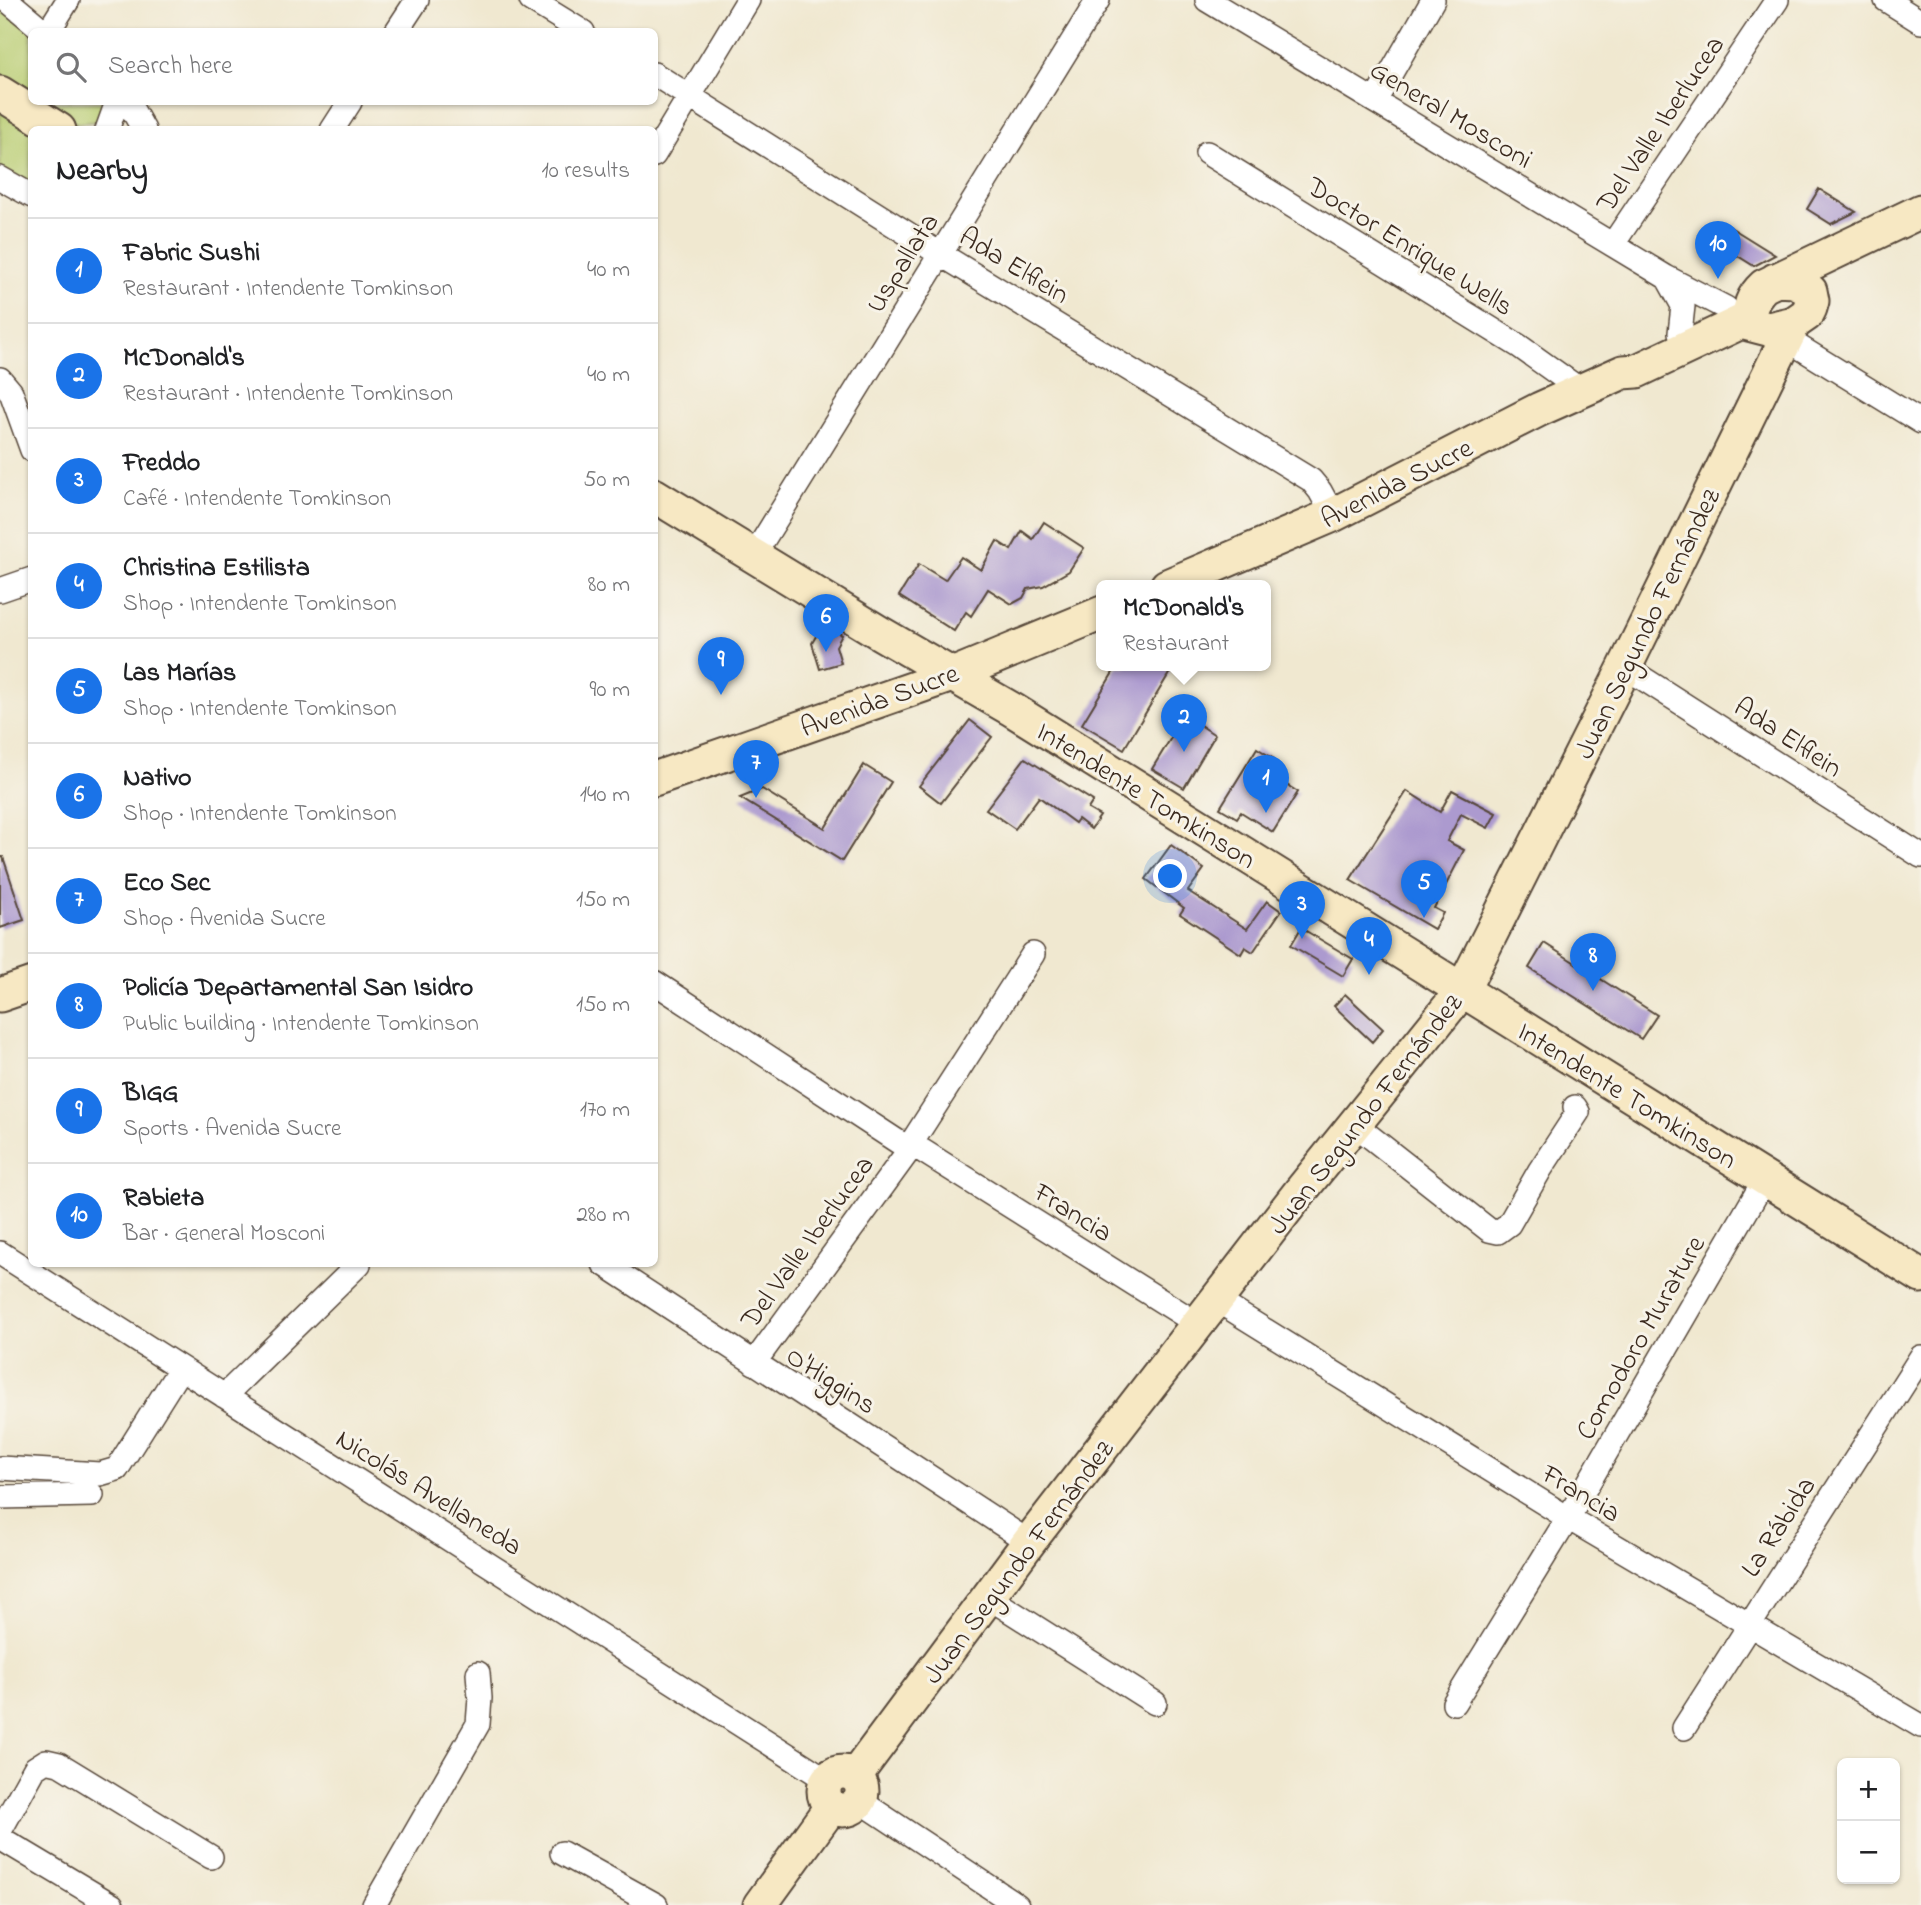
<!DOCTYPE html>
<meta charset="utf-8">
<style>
:root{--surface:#fff;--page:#f2f2f2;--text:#202124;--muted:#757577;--line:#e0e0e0;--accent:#1a73e8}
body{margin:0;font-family:"Indie Flower",sans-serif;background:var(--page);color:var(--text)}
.controls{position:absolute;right:21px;bottom:21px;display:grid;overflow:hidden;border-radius:10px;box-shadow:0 2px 5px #0004}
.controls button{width:63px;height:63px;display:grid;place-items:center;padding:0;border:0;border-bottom:2px solid var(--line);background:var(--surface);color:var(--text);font:35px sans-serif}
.you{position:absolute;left:1171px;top:877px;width:24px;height:24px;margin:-18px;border:5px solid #fff;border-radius:50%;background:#1a73e8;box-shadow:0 0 0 10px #1a73e833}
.badge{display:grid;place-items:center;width:46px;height:46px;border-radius:50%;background:var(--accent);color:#fff;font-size:23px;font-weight:700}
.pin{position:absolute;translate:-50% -58px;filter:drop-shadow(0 2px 4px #0008)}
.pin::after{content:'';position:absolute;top:37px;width:24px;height:21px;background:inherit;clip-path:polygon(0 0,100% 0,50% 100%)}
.popup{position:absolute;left:1096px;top:580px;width:175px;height:91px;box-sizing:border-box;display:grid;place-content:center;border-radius:10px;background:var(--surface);filter:drop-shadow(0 2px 5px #0005);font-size:23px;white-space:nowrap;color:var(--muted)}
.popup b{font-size:26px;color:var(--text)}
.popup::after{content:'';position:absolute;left:50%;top:100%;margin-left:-14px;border:14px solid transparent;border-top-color:var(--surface)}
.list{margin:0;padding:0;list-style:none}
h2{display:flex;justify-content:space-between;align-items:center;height:91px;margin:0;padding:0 28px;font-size:30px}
h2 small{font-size:23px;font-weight:400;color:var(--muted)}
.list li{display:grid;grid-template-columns:46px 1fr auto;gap:21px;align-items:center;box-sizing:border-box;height:105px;padding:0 28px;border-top:2px solid var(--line)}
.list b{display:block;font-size:26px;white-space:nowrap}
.list p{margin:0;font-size:23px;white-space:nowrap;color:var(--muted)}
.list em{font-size:23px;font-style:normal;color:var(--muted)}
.icon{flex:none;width:38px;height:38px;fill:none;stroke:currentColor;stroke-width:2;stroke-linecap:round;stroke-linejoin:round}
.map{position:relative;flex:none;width:1921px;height:1905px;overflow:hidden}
.search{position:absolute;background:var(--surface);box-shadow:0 2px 5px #0004;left:28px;top:28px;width:630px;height:77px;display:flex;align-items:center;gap:18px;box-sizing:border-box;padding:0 24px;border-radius:10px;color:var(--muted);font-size:26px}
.panel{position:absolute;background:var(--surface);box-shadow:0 2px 5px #0004;left:28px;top:126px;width:630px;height:1141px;border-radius:10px}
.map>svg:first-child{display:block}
.green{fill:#b7cc70;stroke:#797b47;stroke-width:2}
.building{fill:#ac9acf}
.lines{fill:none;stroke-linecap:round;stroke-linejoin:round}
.street-casing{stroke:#564639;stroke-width:26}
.secondary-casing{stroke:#564639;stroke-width:37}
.street{stroke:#fff;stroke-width:23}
.secondary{stroke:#f7e8c3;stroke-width:33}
.labels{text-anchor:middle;stroke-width:6;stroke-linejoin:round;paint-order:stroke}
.street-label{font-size:28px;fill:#3b2a1e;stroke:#f7f3e8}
</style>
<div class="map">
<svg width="1921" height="1905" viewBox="0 0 1921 1905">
<rect width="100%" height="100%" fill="#f7f3e8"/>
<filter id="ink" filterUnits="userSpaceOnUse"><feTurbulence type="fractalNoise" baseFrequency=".0143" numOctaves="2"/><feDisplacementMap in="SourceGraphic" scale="14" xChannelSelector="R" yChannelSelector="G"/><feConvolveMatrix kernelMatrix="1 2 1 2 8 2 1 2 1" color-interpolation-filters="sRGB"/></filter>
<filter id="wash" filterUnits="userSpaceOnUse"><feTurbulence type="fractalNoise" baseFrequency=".00686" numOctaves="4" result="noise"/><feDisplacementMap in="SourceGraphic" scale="28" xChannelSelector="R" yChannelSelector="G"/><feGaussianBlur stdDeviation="1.57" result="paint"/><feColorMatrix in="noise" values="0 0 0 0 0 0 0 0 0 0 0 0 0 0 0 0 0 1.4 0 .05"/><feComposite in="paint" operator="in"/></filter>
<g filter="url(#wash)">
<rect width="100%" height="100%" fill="#f0e8d0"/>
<path class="green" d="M0,0L38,31L32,32V102H111L110,109L101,121L72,124L61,120L0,83Z
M0,105L32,130L31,192L0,173Z"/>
<g id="blocks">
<path class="building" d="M1819,189L1856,212L1831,224L1807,209Z
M1727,225L1775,255L1754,266L1717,243Z
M1044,522L1084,548L1069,571L1043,586L1028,589L1023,598L1012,604L988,589L971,616L966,612L954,631L899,596L919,564L945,580L961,557L981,570L997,541L1011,550L1022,531L1033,539Z
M823,624L842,635L836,646L841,663L820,669L812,643Z
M1117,666H1160L1170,672L1124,749L1082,724Z
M1185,715L1215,735L1184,788L1152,769Z
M970,720L992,737L941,803L919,786Z
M1257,748L1274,759L1266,772L1298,792L1273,832L1241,812L1237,818L1220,808Z
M1025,758L1093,801L1088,809L1100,816L1091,829L1078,819L1075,823L1039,797L1015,829L986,809Z
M864,765L891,782L842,861L740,798L762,789L825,828Z
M1452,790L1496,813L1488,828L1461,814L1447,841L1464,850L1434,908L1443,913L1434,929L1350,880L1407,791L1440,812Z
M1171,845L1204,869L1188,891L1247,929L1267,901L1281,911L1253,952L1245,947L1241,954L1180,914L1184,908L1146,879Z
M0,857H3L24,920L0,928Z
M1301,928L1353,959L1343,976L1291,945Z
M1544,943L1657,1015L1641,1039L1529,968Z
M1345,994L1383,1029L1372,1042L1334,1006Z"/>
</g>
</g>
<g filter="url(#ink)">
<use href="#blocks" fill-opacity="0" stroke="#564639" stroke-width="2"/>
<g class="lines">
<defs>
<path id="street" d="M7,0L45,32
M531,0L583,32
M1207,0L1666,277L1726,308
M1886,0L1921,22
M48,32L68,0
M396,32L417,0
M654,74L940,254L1311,480L1320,491L1333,515
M1375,101L1433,0
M128,102L144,130
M107,130L117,102
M332,130L350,102
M1207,153L1519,346L1582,391
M654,155L748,0
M0,178L32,196
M1613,244L1777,0
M1668,279L1683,306L1680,333
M1775,332L1921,422
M0,379L11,392L32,450
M754,555L1098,0
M0,590L32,579
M1625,667L1921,856
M654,982L903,1145
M1354,1124L1489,1230L1498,1232L1509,1224L1540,1170L1578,1112L1575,1107
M914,1139L1033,954
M918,1148L1198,1324
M0,1253L827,1780
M604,1264L1029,1542
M1218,1301L1568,1518L1921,1726
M754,1363L907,1153
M224,1396L359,1264
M0,1468L100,1474L117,1469L180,1369
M0,1497L92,1495
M988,1597L1155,1703
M1454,1703L1568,1518L1765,1179
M1684,1728L1921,1357
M860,1801L1017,1905
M0,1831L35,1768L46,1761L59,1764L211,1857
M0,1838L112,1905
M562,1853L656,1905
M374,1905L478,1724L480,1698L478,1673"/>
<path id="secondary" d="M0,93L59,130
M1751,323C1747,309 1753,296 1764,286L1921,211
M654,495L880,633L1013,710L1921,1276
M1167,586L1333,515L1540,409L1623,372L1637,371L1741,322L1768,329L1794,323L1807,314L1810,308L1812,301L1810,291L1795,281L1775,280
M654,779L952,675L1102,613
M0,995L32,984
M824 1791a19 19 0 1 1 38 0a19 19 0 1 1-38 0Z
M855,1776L1029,1542L1299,1193L1462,991L1625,667L1794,323
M760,1905L831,1807"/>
</defs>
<use href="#street" class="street-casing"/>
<use href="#secondary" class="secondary-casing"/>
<use href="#street" class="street"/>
<use href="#secondary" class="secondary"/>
</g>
</g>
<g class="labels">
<g class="street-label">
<text transform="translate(1452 113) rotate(31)" y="10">General Mosconi</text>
<text transform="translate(1659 123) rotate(-56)" y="10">Del Valle Iberlucea</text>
<text transform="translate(1411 245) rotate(32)" y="10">Doctor Enrique Wells</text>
<text transform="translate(901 262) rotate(-58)" y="10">Uspallata</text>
<text transform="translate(1015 264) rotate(31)" y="10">Ada Elflein</text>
<text transform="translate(1396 482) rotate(-27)" y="10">Avenida Sucre</text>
<text transform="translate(1646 623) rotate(-64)" y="10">Juan Segundo Fernández</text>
<text transform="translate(879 699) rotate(-20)" y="10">Avenida Sucre</text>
<text transform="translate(1789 736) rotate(33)" y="10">Ada Elflein</text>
<text transform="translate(1147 794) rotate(32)" y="10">Intendente Tomkinson</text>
<text transform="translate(1628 1094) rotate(32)" y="10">Intendente Tomkinson</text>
<text transform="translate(1364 1113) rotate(-52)" y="10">Juan Segundo Fernández</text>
<text transform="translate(1074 1211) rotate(32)" y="10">Francia</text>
<text transform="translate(806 1241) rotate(-54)" y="10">Del Valle Iberlucea</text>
<text transform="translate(1639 1337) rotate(-60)" y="10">Comodoro Murature</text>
<text transform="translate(832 1379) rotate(33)" y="10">O'Higgins</text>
<text transform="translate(430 1491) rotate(32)" y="10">Nicolás Avellaneda</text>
<text transform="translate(1582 1492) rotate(31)" y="10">Francia</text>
<text transform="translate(1777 1526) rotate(-57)" y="10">La Rábida</text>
<text transform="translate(1017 1561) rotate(-53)" y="10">Juan Segundo Fernández</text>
</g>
</g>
</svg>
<div class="controls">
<button>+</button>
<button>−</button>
</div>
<div class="you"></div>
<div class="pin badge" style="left:1266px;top:813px">1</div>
<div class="pin badge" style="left:1184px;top:752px">2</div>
<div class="popup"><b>McDonald's</b>Restaurant</div>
<div class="pin badge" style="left:1302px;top:939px">3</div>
<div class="pin badge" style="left:1369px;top:975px">4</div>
<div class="pin badge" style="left:1424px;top:918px">5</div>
<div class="pin badge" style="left:826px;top:652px">6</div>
<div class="pin badge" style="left:756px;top:798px">7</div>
<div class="pin badge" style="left:1593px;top:991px">8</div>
<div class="pin badge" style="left:721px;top:695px">9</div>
<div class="pin badge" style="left:1718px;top:279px">10</div>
<div class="search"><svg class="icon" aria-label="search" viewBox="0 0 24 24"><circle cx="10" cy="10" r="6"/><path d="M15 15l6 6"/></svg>Search here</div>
<section class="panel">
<h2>Nearby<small>10 results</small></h2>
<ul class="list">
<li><span class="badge">1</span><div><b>Fabric Sushi</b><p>Restaurant · Intendente Tomkinson</p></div><em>40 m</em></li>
<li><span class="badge">2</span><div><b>McDonald's</b><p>Restaurant · Intendente Tomkinson</p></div><em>40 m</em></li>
<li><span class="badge">3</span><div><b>Freddo</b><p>Café · Intendente Tomkinson</p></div><em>50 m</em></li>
<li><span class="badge">4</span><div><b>Christina Estilista</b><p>Shop · Intendente Tomkinson</p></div><em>80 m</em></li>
<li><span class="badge">5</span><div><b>Las Marías</b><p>Shop · Intendente Tomkinson</p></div><em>90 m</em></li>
<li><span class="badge">6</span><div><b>Nativo</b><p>Shop · Intendente Tomkinson</p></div><em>140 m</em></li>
<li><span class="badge">7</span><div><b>Eco Sec</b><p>Shop · Avenida Sucre</p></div><em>150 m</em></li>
<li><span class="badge">8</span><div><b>Policía Departamental San Isidro</b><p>Public building · Intendente Tomkinson</p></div><em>150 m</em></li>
<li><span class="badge">9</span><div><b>BIGG</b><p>Sports · Avenida Sucre</p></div><em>170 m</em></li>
<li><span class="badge">10</span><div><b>Rabieta</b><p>Bar · General Mosconi</p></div><em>280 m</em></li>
</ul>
</section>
</div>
